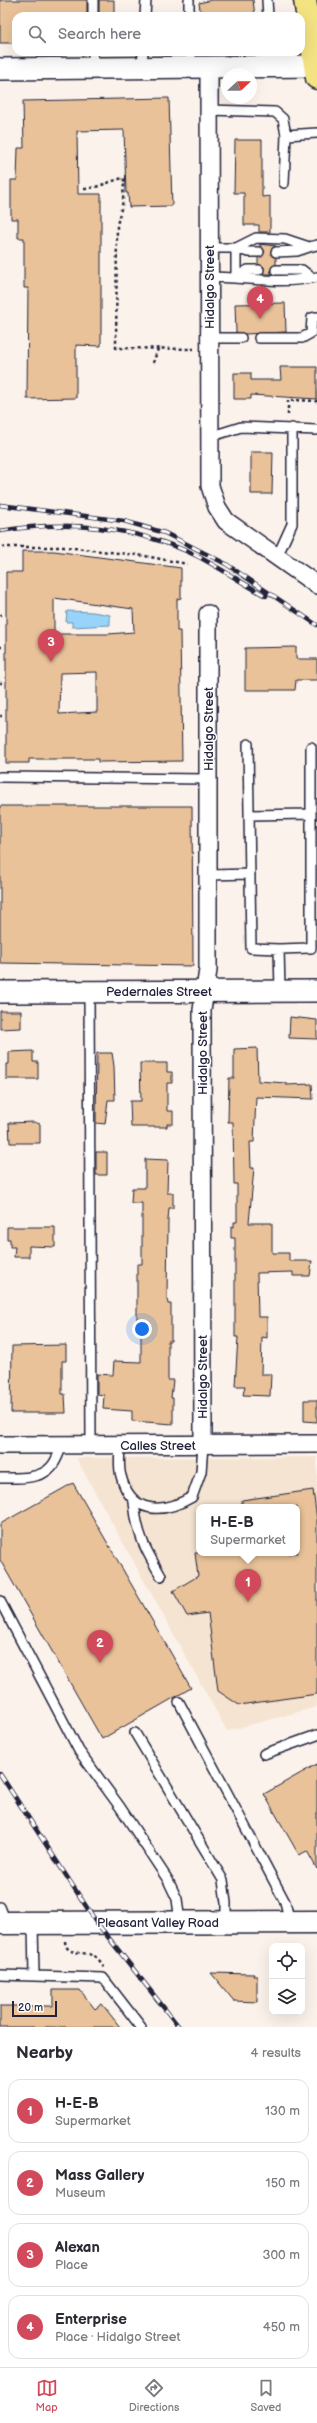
<!DOCTYPE html>
<meta charset="utf-8">
<style>
:root{--surface:#fff;--page:#f2f2f3;--text:#2b2b33;--muted:#7c7c81;--line:#e1e1e2;--accent:#d1495b}
body{margin:0;font-family:"Balsamiq Sans",sans-serif;background:var(--page);color:var(--text)}
.controls{position:absolute;right:12px;bottom:12px;display:grid;overflow:hidden;border-radius:8px;box-shadow:0 4px 16px #0002}
.controls button{width:36px;height:36px;display:grid;place-items:center;padding:0;border:0;border-bottom:1px solid var(--line);background:var(--surface);color:var(--text);font:20px sans-serif}
.compass{position:absolute;left:221px;top:68px;width:36px;height:36px;border-radius:50%;background:var(--surface);box-shadow:0 4px 16px #0002;rotate:68deg}
.scale{position:absolute;left:12px;bottom:10px;width:45px;box-sizing:border-box;padding-left:4px;border:2px solid #22223b;border-top:0;font-size:11px;line-height:14px;white-space:nowrap;color:#22223b;-webkit-text-stroke:3px #fff;paint-order:stroke}
.you{position:absolute;left:142px;top:1329px;width:14px;height:14px;margin:-10px;border:3px solid #fff;border-radius:50%;background:#1a73e8;box-shadow:0 0 0 6px #1a73e833}
.badge{display:grid;place-items:center;width:26px;height:26px;border-radius:50%;background:var(--accent);color:#fff;font-size:13px;font-weight:700}
.pin{position:absolute;translate:-50% -33px;filter:drop-shadow(0 1px 2px #0008)}
.pin::after{content:'';position:absolute;top:21px;width:14px;height:12px;background:inherit;clip-path:polygon(0 0,100% 0,50% 100%)}
.popup{position:absolute;left:196px;top:1504px;width:104px;height:52px;box-sizing:border-box;display:grid;place-content:center;border-radius:8px;background:var(--surface);filter:drop-shadow(0 1px 3px #0005);font-size:13px;white-space:nowrap;color:var(--muted)}
.popup b{font-size:15px;color:var(--text)}
.popup::after{content:'';position:absolute;left:50%;top:100%;margin-left:-8px;border:8px solid transparent;border-top-color:var(--surface)}
.list{margin:0;padding:0;list-style:none}
h2{display:flex;justify-content:space-between;align-items:center;height:52px;margin:0;padding:0 16px;font-size:17px}
h2 small{font-size:13px;font-weight:400;color:var(--muted)}
.list li{display:grid;grid-template-columns:26px 1fr auto;gap:12px;align-items:center;box-sizing:border-box;height:64px;margin:0 8px 8px;padding:0 8px;border:1px solid var(--line);border-radius:12px}
.list b{display:block;font-size:15px;white-space:nowrap}
.list p{margin:0;font-size:13px;white-space:nowrap;color:var(--muted)}
.list em{font-size:13px;font-style:normal;color:var(--muted)}
.icon{flex:none;width:22px;height:22px;fill:none;stroke:currentColor;stroke-width:2;stroke-linecap:round;stroke-linejoin:round}
.map{position:relative;flex:none;width:317px;height:2027px;overflow:hidden}
.search{position:absolute;background:var(--surface);box-shadow:0 4px 16px #0002;left:12px;right:12px;top:12px;height:44px;display:flex;align-items:center;gap:10px;box-sizing:border-box;padding:0 14px;border-radius:12px;color:var(--muted);font-size:15px}
.sheet{height:340px;background:var(--surface)}
nav{display:flex;justify-content:space-around;align-items:center;box-sizing:border-box;height:56px;border-top:1px solid var(--line);background:var(--surface);font-size:11px;color:var(--muted)}
nav a{display:grid;justify-items:center;gap:2px}
nav .on{color:var(--accent)}
.map>svg:first-child{display:block}
.built{fill:#f6e4d2;fill-rule:evenodd}
.water{fill:#98d4f9;stroke:#698dad}
.building{fill:#e9c299;stroke:#22223b;fill-rule:evenodd}
.lines{fill:none;stroke-linecap:round;stroke-linejoin:round}
.service-casing{stroke:#22223b;stroke-width:12}
.minor-casing{stroke:#22223b;stroke-width:20}
.tertiary-casing{stroke:#22223b;stroke-width:24}
.secondary-casing{stroke:#22223b;stroke-width:25}
.primary-casing{stroke:#22223b;stroke-width:25}
.path{stroke:#22223b;stroke-width:2.5;stroke-dasharray:3 3;stroke-linecap:butt}
.service{stroke:#fff;stroke-width:9}
.minor{stroke:#fff;stroke-width:17}
.tertiary{stroke:#fff;stroke-width:21}
.secondary{stroke:#fff;stroke-width:22}
.primary{stroke:#f4e382;stroke-width:22}
.rail-casing{stroke:#22223b;stroke-width:4.5}
.rail{stroke:#fff;stroke-width:3;stroke-dasharray:9;stroke-linecap:butt}
.labels{text-anchor:middle;stroke-width:3;stroke-linejoin:round;paint-order:stroke}
.street-label{font-size:13px;fill:#22223b;stroke:#fff}
</style>
<div class="map">
<svg width="317" height="2027" viewBox="0 0 317 2027">
<rect width="100%" height="100%" fill="#fbf3eb"/>
<filter id="ink" filterUnits="userSpaceOnUse"><feTurbulence type="fractalNoise" baseFrequency=".025" numOctaves="2"/><feDisplacementMap in="SourceGraphic" scale="8" xChannelSelector="R" yChannelSelector="G"/><feConvolveMatrix kernelMatrix="1 2 1 2 8 2 1 2 1" color-interpolation-filters="sRGB"/></filter>
<g filter="url(#ink)">
<path class="built" d="M317,1457V1707L227,1731L76,1458ZM199,1507H297V1553H199Z"/>
<path class="water" d="M67,611L93,612L110,615V625L72,627V622H66Z"/>
<path class="building" d="M0,0H87V16H16V43H0Z
M99,0H114V16H99Z
M212,0H253L255,16H201L199,3Z
M169,98L172,206L129,207L128,193H126L124,130L77,131L78,194H101V346L76,345V398L27,399L28,288H24V238H18V219H11V180H17L18,148H24L23,101Z
M235,140H262V197L270,196V232H259V225H244V193H234Z
M259,244L276,246L270,252L276,258V264L270,270L272,274H263L264,267L258,264V258L265,252Z
M285,303L286,332L245,334L236,332L235,304Z
M280,367H317V399L251,395V399H234V373H251V380H281Z
M251,452H273L272,494H251Z
M22,551H54L181,568V598L177,599V631H180L182,761L98,762V759H29V763H6V572H22ZM54,598L133,609L134,632L108,634H54ZM97,672V712L59,714L60,673Z
M296,647V659H317V680H296L295,690H245V648Z
M0,806H192L193,966L0,963Z
M0,1011H21V1028L0,1029Z
M290,1017L317,1020V1039L289,1038Z
M257,1048L258,1081L286,1083V1085L312,1084L313,1099L256,1097L254,1142H250L251,1168H254L249,1223H272V1253H289V1261H312L310,1276H293V1272L257,1273L258,1317H267V1338L262,1337L261,1374H271L270,1396L243,1395L245,1386H235L238,1337H235V1238H231V1226L234,1227V1222H237V1184H234L233,1122H228L229,1078H234V1049Z
M33,1051V1062H38V1079H6V1064H9V1052Z
M97,1053H112L114,1066L115,1100H108L105,1124L96,1123Z
M140,1063H167V1072H172V1083H167V1111H173V1124H167V1127H131L130,1101H141Z
M34,1122L40,1124V1143H10L9,1123Z
M96,1152H107V1175H96Z
M145,1159L168,1160L167,1193H173V1208H169L168,1220L167,1298L168,1304H171V1341H168V1380H173L171,1398H173V1424L132,1421V1411L103,1409L104,1395L97,1394V1374L113,1375L114,1361L141,1362V1322H137V1264H142V1203H131L132,1188H145Z
M7,1227H55V1247L29,1246V1257H14L15,1247H10V1239H7Z
M66,1345V1361H62V1394H65L66,1413H11L12,1346Z
M304,1400H317V1422L304,1421Z
M73,1483L191,1688L102,1739L0,1560V1524Z
M313,1490L317,1520V1694L239,1705L218,1691L208,1613L187,1616L173,1591L198,1576L195,1553H297V1507H242V1500Z
M317,1764V1869L307,1851L299,1855L264,1794Z
M211,1973L254,1974L253,1976H257V2002L234,2001Z
M53,1990H80L95,2009L102,2004L120,2027H0V2006H53Z"/>
<g class="lines">
<defs>
<path id="service" d="M93,0V16
M267,0L268,16
M145,16L146,0
M189,16V0
M93,67V52
M142,67L143,52
M191,67V52
M208,110L275,112L283,119L286,135
M284,183L286,135L317,133
M209,248H236L256,238L285,239L309,247L317,245
M259,252H248L236,248V277L248,270H259
M276,252L297,251L309,247
M276,270H302L312,278
M209,277C245,277 281,285 317,277
M209,338H241
M259,338H302L311,333L312,318L317,317
M209,437L241,427L317,430
M277,557L292,524V428
M248,744L251,948L279,949
M0,777L208,779
M249,815L311,814
M208,875L250,874
M89,991L91,1445
M280,991L279,949L311,948V747
M120,1445C120,1454 118,1467 121,1476C131,1515 163,1514 192,1497L201,1472L203,1445
M0,1478C15,1478 40,1480 51,1467C57,1461 59,1452 62,1445
M134,1502C137,1535 145,1549 161,1576
M0,1601L79,1751L120,1807L168,1880L177,1899L180,1922
M179,1702L285,1902L290,1922
M135,1733L223,1880L226,1903V1922
M264,1754L317,1735
M0,1907L6,1922
M33,1923L34,1976L103,1978L141,2027
M0,1975L34,1976"/>
<path id="minor" d="M209,66L210,486L217,507L226,521L317,585
M0,1445L317,1444
M203,1445L202,1010L208,970V614"/>
<path id="tertiary" d="M0,69L315,66
M0,992L317,991"/>
<path id="secondary" d="M0,1923L317,1922"/>
<path id="primary" d="M305,0L317,78"/>
</defs>
<use href="#service" class="service-casing"/>
<use href="#minor" class="minor-casing"/>
<use href="#tertiary" class="tertiary-casing"/>
<use href="#secondary" class="secondary-casing"/>
<use href="#primary" class="primary-casing"/>
<path class="path" d="M84,189C98,188 109,181 124,178L123,201L117,225L116,348L194,349
M153,363L158,349
M288,415V400L317,401V404
M2,547H66L145,556L187,564
M0,615H2
M0,647H2
M0,683H2
M0,716H2
M65,1941C66,1956 82,1951 92,1955C97,1957 101,1962 104,1967"/>
<use href="#service" class="service"/>
<use href="#minor" class="minor"/>
<use href="#tertiary" class="tertiary"/>
<use href="#secondary" class="secondary"/>
<use href="#primary" class="primary"/>
<defs>
<path id="rail" d="M0,505L124,521L165,533L226,564L317,625
M0,531C66,520 134,526 195,555C219,567 242,583 266,596
M0,1774L97,1923L179,2027"/>
</defs>
<use href="#rail" class="rail-casing"/>
<use href="#rail" class="rail"/>
</g>
</g>
<g class="labels">
<g class="street-label">
<text transform="translate(209 287) rotate(-90)" y="5">Hidalgo Street</text>
<text transform="translate(208 729) rotate(-90)" y="5">Hidalgo Street</text>
<text x="159" y="996">Pedernales Street</text>
<text transform="translate(202 1053) rotate(-90)" y="5">Hidalgo Street</text>
<text transform="translate(202 1377) rotate(-90)" y="5">Hidalgo Street</text>
<text x="158" y="1450">Calles Street</text>
<text x="158" y="1927">Pleasant Valley Road</text>
</g>
</g>
</svg>
<div class="controls">
<button><svg class="icon" aria-label="locate" viewBox="0 0 24 24"><circle cx="12" cy="12" r="6"/><path d="M12 2v4M12 18v4M2 12h4M18 12h4"/></svg></button>
<button><svg class="icon" aria-label="layers" viewBox="0 0 24 24"><path d="M12 4l9 5-9 5-9-5zM3 14l9 5 9-5"/></svg></button>
</div>
<svg class="compass" viewBox="-18 -18 36 36"><path d="M0-13l5 13h-10z" fill="#e53935"/><path d="M0 13l5-13h-10z" fill="#7c7c81"/></svg>
<div class="scale">20 m</div>
<div class="you"></div>
<div class="pin badge" style="left:248px;top:1602px">1</div>
<div class="popup"><b>H-E-B</b>Supermarket</div>
<div class="pin badge" style="left:100px;top:1663px">2</div>
<div class="pin badge" style="left:51px;top:662px">3</div>
<div class="pin badge" style="left:260px;top:319px">4</div>
<div class="search"><svg class="icon" aria-label="search" viewBox="0 0 24 24"><circle cx="10" cy="10" r="6"/><path d="M15 15l6 6"/></svg>Search here</div>
</div>
<section class="sheet">
<h2>Nearby<small>4 results</small></h2>
<ul class="list">
<li><span class="badge">1</span><div><b>H-E-B</b><p>Supermarket</p></div><em>130 m</em></li>
<li><span class="badge">2</span><div><b>Mass Gallery</b><p>Museum</p></div><em>150 m</em></li>
<li><span class="badge">3</span><div><b>Alexan</b><p>Place</p></div><em>300 m</em></li>
<li><span class="badge">4</span><div><b>Enterprise</b><p>Place · Hidalgo Street</p></div><em>450 m</em></li>
</ul>
</section>
<nav>
<a class="on"><svg class="icon" aria-label="map" viewBox="0 0 24 24"><path d="M3 6l6-2 6 2 6-2v14l-6 2-6-2-6 2zM9 4v14M15 6v14"/></svg>Map</a>
<a><svg class="icon" aria-label="directions" viewBox="0 0 24 24"><path d="M12 3l9 9-9 9-9-9zM9 14v-3h6M13 9l2 2-2 2"/></svg>Directions</a>
<a><svg class="icon" aria-label="saved" viewBox="0 0 24 24"><path d="M7 4h10v16l-5-4-5 4z"/></svg>Saved</a>
</nav>
